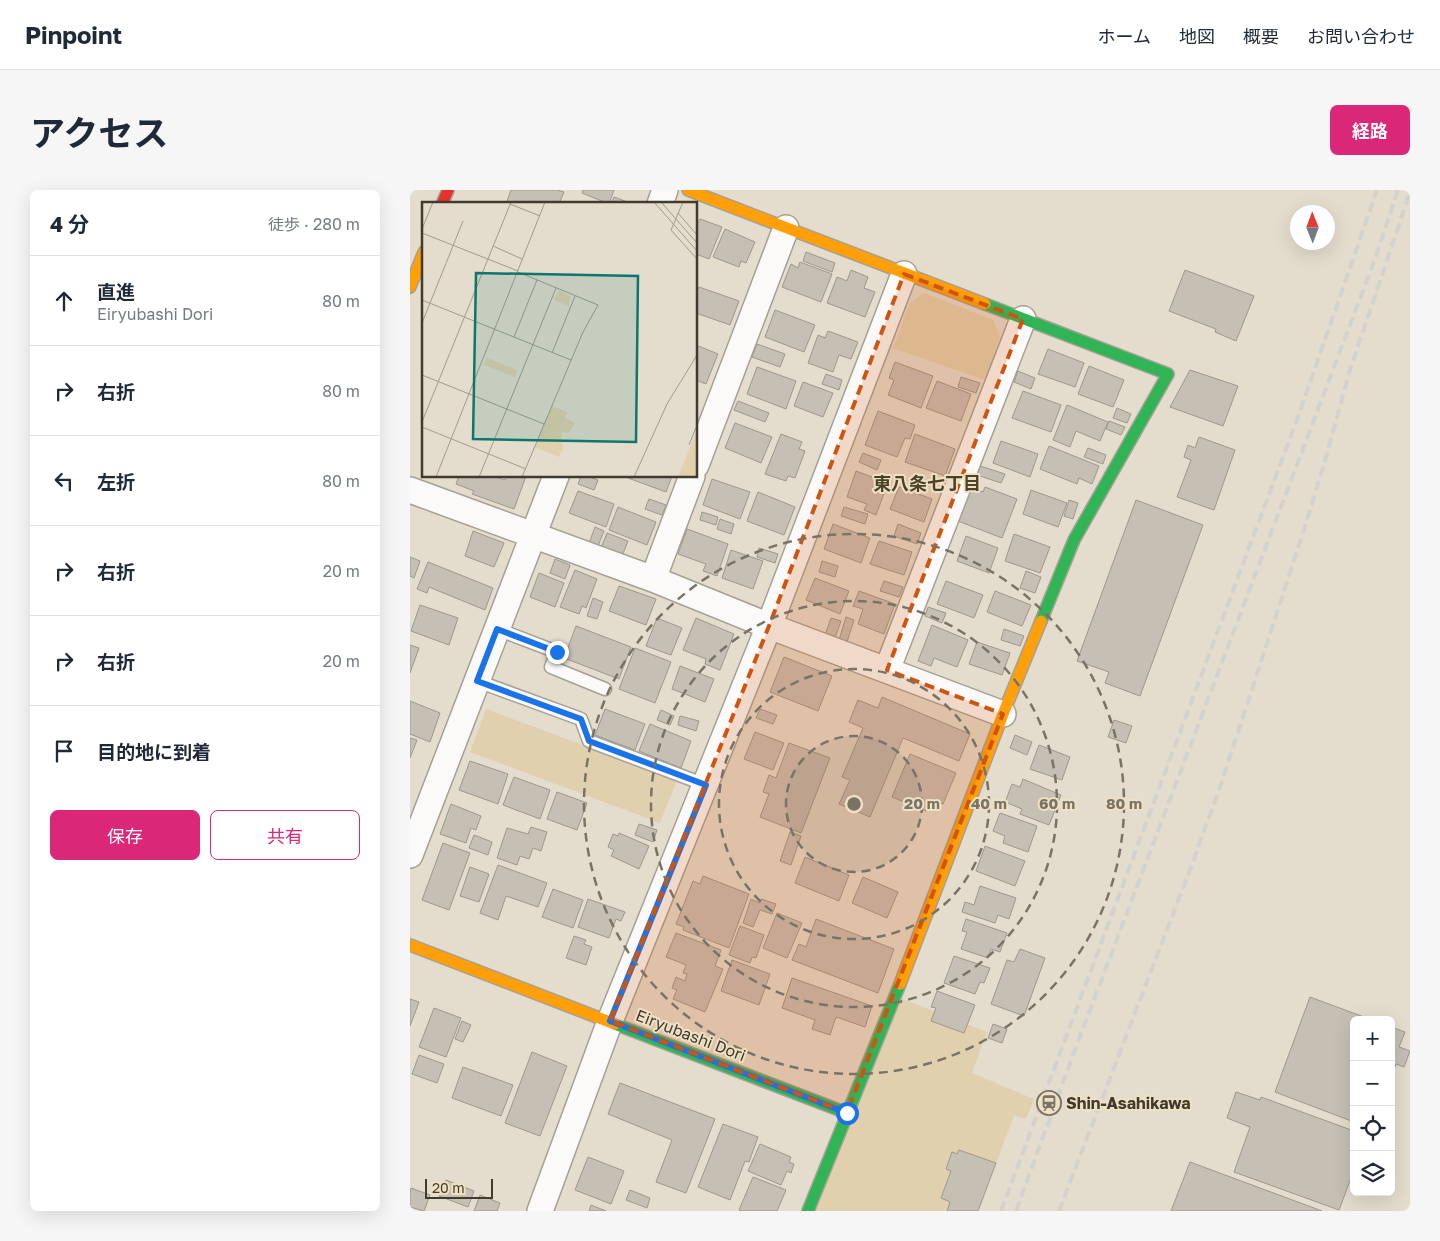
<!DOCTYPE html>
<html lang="ja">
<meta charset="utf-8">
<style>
:root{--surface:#fff;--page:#f6f6f7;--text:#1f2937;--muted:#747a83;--line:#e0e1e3;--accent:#db2777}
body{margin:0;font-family:"Golos Text","Noto Sans JP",sans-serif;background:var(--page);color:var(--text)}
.controls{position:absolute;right:15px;bottom:15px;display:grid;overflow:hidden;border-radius:8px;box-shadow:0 5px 20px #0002}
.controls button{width:45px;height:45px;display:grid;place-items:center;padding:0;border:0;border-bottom:1px solid var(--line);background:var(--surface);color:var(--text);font:25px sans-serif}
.compass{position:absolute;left:880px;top:15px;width:45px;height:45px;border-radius:50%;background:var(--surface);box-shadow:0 5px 20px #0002;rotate:359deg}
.scale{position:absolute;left:15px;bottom:12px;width:68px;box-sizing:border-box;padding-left:5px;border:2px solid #403a2f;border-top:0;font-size:14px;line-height:18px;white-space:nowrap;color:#403a2f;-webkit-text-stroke:4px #eee0c3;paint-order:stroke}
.stop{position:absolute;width:15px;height:15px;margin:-11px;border:4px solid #1a73e8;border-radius:50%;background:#fff}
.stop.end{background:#1a73e8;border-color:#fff;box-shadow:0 1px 5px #0008}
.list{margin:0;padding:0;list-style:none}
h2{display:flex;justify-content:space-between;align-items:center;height:65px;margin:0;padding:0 20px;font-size:21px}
h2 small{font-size:16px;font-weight:400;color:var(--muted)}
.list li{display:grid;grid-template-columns:32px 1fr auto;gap:15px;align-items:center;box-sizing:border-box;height:90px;padding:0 20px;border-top:1px solid var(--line)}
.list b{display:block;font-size:19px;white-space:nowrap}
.list p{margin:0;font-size:16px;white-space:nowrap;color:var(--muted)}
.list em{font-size:16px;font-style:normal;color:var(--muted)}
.actions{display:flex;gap:10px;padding:15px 20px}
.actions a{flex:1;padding:11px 0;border:1px solid var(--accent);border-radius:8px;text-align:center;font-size:18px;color:var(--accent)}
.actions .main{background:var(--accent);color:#fff}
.icon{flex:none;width:28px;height:28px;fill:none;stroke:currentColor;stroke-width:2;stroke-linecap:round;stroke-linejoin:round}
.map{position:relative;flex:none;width:1000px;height:1021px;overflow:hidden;border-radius:8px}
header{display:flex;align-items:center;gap:30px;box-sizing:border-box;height:70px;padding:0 25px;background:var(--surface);border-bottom:1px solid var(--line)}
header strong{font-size:24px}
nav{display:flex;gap:28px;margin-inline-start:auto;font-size:18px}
.intro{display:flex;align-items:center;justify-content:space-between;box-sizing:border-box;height:120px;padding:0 30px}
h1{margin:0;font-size:35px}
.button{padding:12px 22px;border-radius:8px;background:var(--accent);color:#fff;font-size:18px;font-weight:700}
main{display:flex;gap:30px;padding:0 30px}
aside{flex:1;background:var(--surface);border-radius:8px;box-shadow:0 5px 20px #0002}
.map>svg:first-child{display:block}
.green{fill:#e1d0ad}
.building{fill:#c6bfb4;stroke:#9e978c}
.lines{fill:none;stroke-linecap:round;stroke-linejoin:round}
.lane-casing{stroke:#a6a094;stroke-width:15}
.street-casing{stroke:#a6a094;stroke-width:28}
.fast-casing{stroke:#a6a094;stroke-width:14}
.slow-casing{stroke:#a6a094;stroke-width:14}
.jam-casing{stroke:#a6a094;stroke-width:14}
.lane{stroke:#fbfaf8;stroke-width:12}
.street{stroke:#fbfaf8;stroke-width:25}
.fast{stroke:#30b455;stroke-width:11}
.slow{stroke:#ff9f0a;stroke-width:11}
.jam{stroke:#e5322d;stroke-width:11}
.rail{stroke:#d4d2cd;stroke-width:4;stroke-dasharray:10 5;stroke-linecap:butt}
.route{stroke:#1a73e8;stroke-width:6}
.marked{fill:#cf5411;fill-opacity:0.2;stroke:#cf5411;stroke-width:4;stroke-dasharray:10 6;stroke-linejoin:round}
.ring{fill:none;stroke:#797366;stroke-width:2.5;stroke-dasharray:9 6}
.labels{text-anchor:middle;stroke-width:4;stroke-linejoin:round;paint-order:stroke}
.street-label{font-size:16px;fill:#403a2f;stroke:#eee0c3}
.poi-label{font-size:16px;font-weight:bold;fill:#403a2f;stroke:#eee0c3;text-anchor:start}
.neighbourhood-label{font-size:18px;font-weight:bold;fill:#4c4027;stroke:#eee0c3}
.inset-road{fill:none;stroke:#a29b8e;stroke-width:1}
.view{fill:#0f766e;fill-opacity:0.15;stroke:#0f766e;stroke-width:2.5}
.inset-edge{fill:none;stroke:#403a2f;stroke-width:2.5}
.centre{fill:#797366;stroke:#eee0c3;stroke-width:2.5}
.ring-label{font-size:15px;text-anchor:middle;font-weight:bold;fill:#797366;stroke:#eee0c3;stroke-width:4;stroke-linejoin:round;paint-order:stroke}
</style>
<header>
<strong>Pinpoint</strong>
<nav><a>ホーム</a><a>地図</a><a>概要</a><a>お問い合わせ</a></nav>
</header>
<div class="intro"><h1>アクセス</h1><a class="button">経路</a></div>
<main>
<aside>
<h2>4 分<small>徒歩 · 280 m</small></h2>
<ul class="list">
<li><svg class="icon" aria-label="ahead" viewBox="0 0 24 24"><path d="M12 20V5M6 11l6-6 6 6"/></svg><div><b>直進</b><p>Eiryubashi Dori</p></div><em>80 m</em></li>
<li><svg class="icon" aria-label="right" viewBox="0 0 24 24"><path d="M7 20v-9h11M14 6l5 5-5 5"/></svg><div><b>右折</b></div><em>80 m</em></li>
<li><svg class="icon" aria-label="left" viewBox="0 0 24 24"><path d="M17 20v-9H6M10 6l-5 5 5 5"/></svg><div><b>左折</b></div><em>80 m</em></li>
<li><svg class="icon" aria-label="right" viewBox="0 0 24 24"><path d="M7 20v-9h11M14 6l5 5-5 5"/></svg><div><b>右折</b></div><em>20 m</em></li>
<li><svg class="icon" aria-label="right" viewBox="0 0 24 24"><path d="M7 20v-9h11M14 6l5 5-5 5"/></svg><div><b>右折</b></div><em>20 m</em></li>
<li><svg class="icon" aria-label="arrive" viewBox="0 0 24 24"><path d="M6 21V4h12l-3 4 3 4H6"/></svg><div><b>目的地に到着</b></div></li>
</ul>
<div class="actions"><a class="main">保存</a><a>共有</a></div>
</aside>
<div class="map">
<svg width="1000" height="1021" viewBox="0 0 1000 1021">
<rect width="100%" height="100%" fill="#e4dccd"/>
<path class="green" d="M514,103L583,130L590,146L575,190L483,158L500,113Z
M76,519L267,590L250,633L60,562Z
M485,806L577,842L562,883L624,909L616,929L604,925L586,973L549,960L547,964L542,962L541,981L531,1008L540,1012L537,1021H398Z"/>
<path class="building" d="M101,0H147L154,2L149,14H96Z
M173,0H204L199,14L172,3Z
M204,7L223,14H201Z
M290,29L312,37L299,69L286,64V32L288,33Z
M315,39L345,52L336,73L331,71L329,77L303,67Z
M396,62L425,73L422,82L393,71Z
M390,72L422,84L411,112L372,97L381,74L388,78Z
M441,80L458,87L454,98L465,102L455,127L417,113L427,87L437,91Z
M775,80L844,106L826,151L805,142L806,139L759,121Z
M289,97L329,111L320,135L286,123V104Z
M365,120L405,135L394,162L355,147Z
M418,141L448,152L441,169L429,165L423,182L398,173L408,145L415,148Z
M347,154L375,164L370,177L342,167Z
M286,155L308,164L296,194L286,190Z
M638,159L674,173L665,197L628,184Z
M485,172L523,186L511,218L478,205L484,190L479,188Z
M679,176L714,190L703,217L668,204Z
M347,177L386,191L376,219L337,204Z
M780,180L828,196L813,236L760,217Z
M608,181L625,188L621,199L604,192Z
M416,184L432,190L429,200L412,194Z
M551,187L570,193L566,203L548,197Z
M527,191L561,204L551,231L516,218Z
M393,192L423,203L413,227L384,216Z
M613,201L651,215L641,242L602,228Z
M328,211L359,223L355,232L324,220Z
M657,215L698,232L690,251L666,241L660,257L643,250Z
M707,218L721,224L717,233L703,228Z
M468,221L505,235L500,249L495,248L487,267L455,255Z
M699,231L715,237L711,245L696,239Z
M325,233L362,247L351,273L315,258Z
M371,244L392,252L389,259L395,261L385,288L378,286L376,291L355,284Z
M505,244L545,259L535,286L495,272Z
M789,247L825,260L804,320L767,307L781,270L774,267L778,255L785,258Z
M591,251L628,264L620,287L583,273Z
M639,256L689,276L682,294L669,288L667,294L630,279Z
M678,258L696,265L693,274L674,267Z
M453,263L471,270L467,280L449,272Z
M570,276L595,284L591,293L567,285Z
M446,281L478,293L466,325L454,320L457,314L437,307Z
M49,286H84L95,290L97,286H116L104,319L62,304L64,301L46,294Z
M171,286H177L188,290L184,300L168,294Z
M219,286H262L256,302L218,288Z
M302,289L340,302L330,329L293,315Z
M489,297L522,309L514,332L480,319Z
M575,297L607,309L592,348L548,331L561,298L573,302Z
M621,300L657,313L648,337L613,324Z
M168,301L204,314L196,337L159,323Z
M348,302L385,317L374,345L337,331Z
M239,309L256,315L252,325L235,319Z
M659,310L668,313L663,329L654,326Z
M726,310L793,335L730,506L695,493L699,482L667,471Z
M208,317L246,332L237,355L199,340Z
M434,317L458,324L455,334L431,326Z
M292,322L308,327L306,335L290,330Z
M310,329L324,334L321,344L307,339Z
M423,334L460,348L451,373L414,359Z
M488,334L511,343L507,354L484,346Z
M185,337L194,341L188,356L179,353Z
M277,339L318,354L307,386L293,381L296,374L268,364Z
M63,341L94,353L84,377L55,366Z
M197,343L218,351L212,366L191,358Z
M604,344L640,357L630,383L595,371Z
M556,346L588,358L579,383L547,371Z
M469,351L502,362L494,385L460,374Z
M349,358L368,364L365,373L347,367Z
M321,360L353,371L343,399L312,388Z
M0,367L10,371L4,388L0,386Z
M145,369L160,375L155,389L140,383Z
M412,371L428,376L425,387L409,382Z
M18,372L83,398L75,420L19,397L17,403L7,399Z
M165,380L187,389L176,418L172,416L169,424L150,417Z
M616,381L631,387L625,403L610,398Z
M129,383L154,393L145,417L120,407Z
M405,388L439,401L430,424L396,410Z
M474,391L493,397L489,407L470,401Z
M536,391L573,405L564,428L527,414Z
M209,396L246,409L236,435L199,421Z
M449,401L485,414L474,444L448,434L453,419L443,416Z
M585,401L621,415L612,436L577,422Z
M183,408L193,412L187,429L177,426Z
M10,415L48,428L39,455L1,441Z
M518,417L536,423L532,433L515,426Z
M436,427L444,430L437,452L429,450Z
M247,428L272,438L261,465L236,456Z
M286,428L324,444L310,480L295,474L296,469L273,460Z
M421,428L431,431L425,448L415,445Z
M522,435L558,450L547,477L524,468L521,476L508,471Z
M166,436L221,457L209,489L154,468Z
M594,439L614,446L610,456L591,450Z
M567,452L600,463L592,485L559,474Z
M0,455L9,458L0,483Z
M225,458L261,472L245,513L209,499Z
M374,467L422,486L408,521L360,502Z
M270,476L304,489L295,512L262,499Z
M472,507L560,544L549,571L493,548L460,627L429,614L440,590L432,587L453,538L439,532L448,510L468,518Z
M0,511L30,523L20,552L0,544Z
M195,519L235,534L225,560L185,545Z
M350,519L367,525L363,534L346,528Z
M251,520L264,526L260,535L247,530Z
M270,526L289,531L286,541L268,535Z
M704,530L722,536L716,553L698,547Z
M240,534L281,551L271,578L229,561Z
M345,542L374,553L363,580L334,569Z
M605,545L622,552L617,565L600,558Z
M0,548L7,550L0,568Z
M379,553L420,568L391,643L350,627L359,604L353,602L359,585L366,588Z
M629,555L660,567L652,590L620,579Z
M500,564L546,583L533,614L521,609L516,621L482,607Z
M60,571L98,584L88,614L49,600Z
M104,587L140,600L130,629L93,615Z
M613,589L651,605L639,635L610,624L612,619L595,612L602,594L610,597Z
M147,602L177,613L167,640L137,629Z
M41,614L71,626L66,640L61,638L56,653L30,644Z
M590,623L627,636L618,662L593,653L595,646L583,641Z
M229,634L247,640L243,652L225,645Z
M121,637L137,642L131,661L123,658L119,669L110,666L107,675L87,668L97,638L118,644Z
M380,642L391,646L381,675L370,671Z
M209,643L239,656L229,679L201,666L204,660L198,657L203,644L208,646Z
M64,645L82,652L78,665L59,658Z
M33,653L60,663L39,720L12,710Z
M575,656L615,671L605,696L566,681Z
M395,667L439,685L429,711L385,693Z
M88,675L137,693L128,717L96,706L88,730L70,723Z
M60,677L79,684L69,712L50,706Z
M293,686L339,704L319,758L273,740L274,737L266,734L283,691L290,694Z
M453,687L488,702L477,728L442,713Z
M570,696L606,708L599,729L588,725L585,733L552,722L555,712L564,715Z
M143,699L173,710L163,738L132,727Z
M178,709L215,722L211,731L206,729L199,748L168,737Z
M341,709L350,713L351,709L366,714L362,724L350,720L343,737L333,733Z
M367,723L392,733L377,768L353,758Z
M406,729L484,759L468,803L382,770L389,754L396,757Z
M556,729L597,743L590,762L581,759L578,768L551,759L557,742L552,741Z
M330,736L354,745L346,768L342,767L340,773L319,765Z
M266,743L311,760L305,776L313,779L295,822L263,809L267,800L262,798L266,787L275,791L277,784L273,783L276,775L256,767Z
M164,746L176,750L174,754L182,757L176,775L156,768Z
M610,759L635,768L614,826L581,814L597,770L604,772Z
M544,766L580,778L574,793L570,792L565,804L534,793Z
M322,770L360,784L349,815L311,801Z
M382,788L462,816L455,837L426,827L420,845L402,839L405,830L372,818Z
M527,801L565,815L554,843L521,831L526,818L521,817Z
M900,807L962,830H944V932L865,902Z
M0,809L9,812L0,836Z
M24,818L51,828L36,867L9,857Z
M52,831L61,835L53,852L45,849Z
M583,834L597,839L592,853L578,848Z
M981,837L995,842L989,857L1000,861L994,877L986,874L981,887Z
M122,862L157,876L130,946L95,933Z
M9,865L34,874L27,893L2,884Z
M53,877L103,895L91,926L42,908Z
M210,893L305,929L276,1003L246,992L262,950L198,924Z
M826,902L850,910L851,907L944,941V980L929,1020L824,982L840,937L817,928Z
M313,934L348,947L339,972L335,971L320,1010L288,997Z
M350,954L381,967L379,972L384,974L381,983L377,981L371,995L338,981Z
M549,960L586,973L568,1021H537L540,1012L531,1008L541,981L536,979L542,962L547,964Z
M178,967L214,981L201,1014L165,1000Z
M780,972L912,1021H761Z
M343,987L376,1000L367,1021H332L329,1020Z
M36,990L64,1001L58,1017L29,1006Z
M1,998L20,1005L14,1021L0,1017V1002Z
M220,1000L240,1008L237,1018L216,1010Z
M70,1005L90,1013L87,1021H64Z
M181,1015L196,1021H179Z"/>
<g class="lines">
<defs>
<path id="lane" d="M87,439L147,462L141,477L195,499
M67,491L171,529L179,551L296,595"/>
<path id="street" d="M250,14L255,0
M286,275L376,38
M0,300L243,389L359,436L593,524
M243,389L282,286
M477,480L613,129
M0,665L146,286
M130,1021L200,831L359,436L494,84"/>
<path id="fast" d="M575,114L758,184L664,350L631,431
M205,834L437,923
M398,1021L490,794"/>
<path id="slow" d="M278,0L575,114
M0,97L14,62
M0,755L205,834
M490,794L593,524L631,431"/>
<path id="jam" d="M32,14L38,0"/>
</defs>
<use href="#lane" class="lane-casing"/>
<use href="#street" class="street-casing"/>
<use href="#fast" class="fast-casing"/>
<use href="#slow" class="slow-casing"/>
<use href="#jam" class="jam-casing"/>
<use href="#lane" class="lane"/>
<use href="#street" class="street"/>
<use href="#fast" class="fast"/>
<use href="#slow" class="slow"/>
<use href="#jam" class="jam"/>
<path class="rail" d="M591,1021L889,224L967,0
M606,1021L663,865L965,69L988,0
M649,1021L781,677L811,594L893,343L915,271L939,183L1000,2"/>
</g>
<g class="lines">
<path class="route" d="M147,462L87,439L67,491L171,529L179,551L296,595L200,831L437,923"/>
</g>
<path class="marked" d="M494,84L613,129L477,480L593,524L437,923L200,831L359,436Z"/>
<circle cx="444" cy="614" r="68" fill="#797366" fill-opacity=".12"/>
<g class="ring">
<circle cx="444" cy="614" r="68"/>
<circle cx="444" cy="614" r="135"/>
<circle cx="444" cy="614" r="203"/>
<circle cx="444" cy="614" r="270"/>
</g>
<defs>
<symbol id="station-ring" viewBox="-11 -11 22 22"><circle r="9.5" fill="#eee0c3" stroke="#797366" stroke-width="1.5"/><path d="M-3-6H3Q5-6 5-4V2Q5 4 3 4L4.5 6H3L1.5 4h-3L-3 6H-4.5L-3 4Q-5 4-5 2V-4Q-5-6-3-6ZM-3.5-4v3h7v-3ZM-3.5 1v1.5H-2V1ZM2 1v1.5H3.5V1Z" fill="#797366"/></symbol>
</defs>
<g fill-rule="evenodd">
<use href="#station-ring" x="625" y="899" width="28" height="28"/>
</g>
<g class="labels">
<g class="street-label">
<text transform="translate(281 845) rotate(21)" y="6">Eiryubashi Dori</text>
</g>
<g class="poi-label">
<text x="656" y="919">Shin-Asahikawa</text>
</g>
<g class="neighbourhood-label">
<text x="517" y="300">東八条七丁目</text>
</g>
</g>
<g transform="translate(12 12)">
<rect width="275" height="275" fill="#e4dccd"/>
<path d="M137,89L148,94L147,104L132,98ZM65,156L95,168L93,175L62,163ZM130,204L145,210L143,216L153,221L146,231L139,229L141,247L137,255L113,245ZM275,228V275H256Z" fill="#e1d0ad"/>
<path class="inset-road" d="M232,0L275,49M239,0L275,41M261,0L249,28L275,57M88,2L118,14M256,11L275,33M0,27L11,0M0,31L96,69M71,44L100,57M96,70L176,103L161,130L100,275M0,98L149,158M0,121L41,19M92,135L115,78M130,151L153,94M0,173L122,222M0,220L89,0M0,225L104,267M267,243L275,223M14,275L123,0M57,275L134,86M212,275L245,202L275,153"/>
<path class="view" d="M54,71L216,74L214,240L51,237Z"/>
<rect width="275" height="275" class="inset-edge"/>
</g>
<circle cx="444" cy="614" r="8" class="centre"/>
<g class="ring-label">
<text x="512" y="619">20 m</text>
<text x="579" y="619">40 m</text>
<text x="647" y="619">60 m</text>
<text x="714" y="619">80 m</text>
</g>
</svg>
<div class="controls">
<button>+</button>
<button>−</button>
<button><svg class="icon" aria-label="locate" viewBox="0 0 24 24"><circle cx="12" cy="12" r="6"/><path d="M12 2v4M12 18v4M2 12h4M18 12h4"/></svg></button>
<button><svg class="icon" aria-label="layers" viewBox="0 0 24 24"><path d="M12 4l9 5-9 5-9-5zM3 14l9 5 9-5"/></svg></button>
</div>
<svg class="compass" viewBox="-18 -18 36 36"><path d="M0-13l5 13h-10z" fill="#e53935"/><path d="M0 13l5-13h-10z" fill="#747a83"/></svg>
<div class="scale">20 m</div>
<div class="stop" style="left:437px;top:923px"></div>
<div class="stop end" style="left:147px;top:462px"></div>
</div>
</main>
